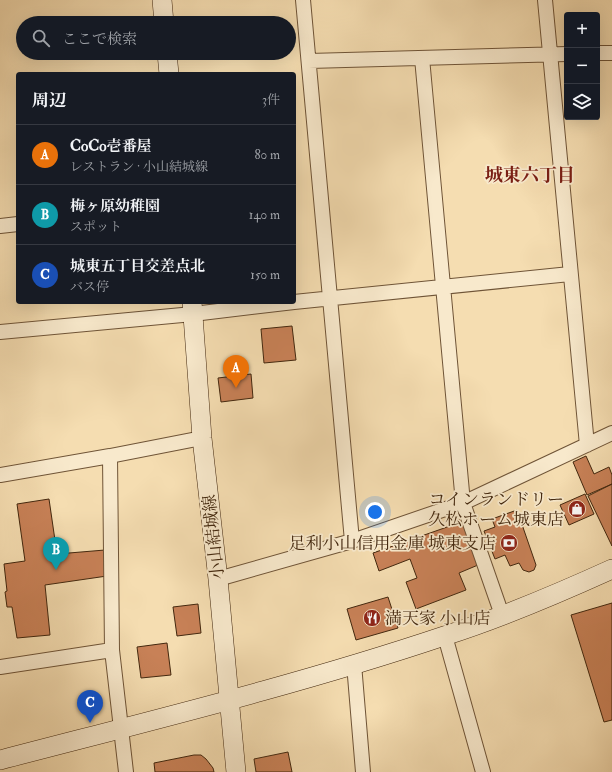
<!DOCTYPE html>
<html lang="ja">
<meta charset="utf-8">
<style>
:root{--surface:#171b24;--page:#242831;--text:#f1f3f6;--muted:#9ea1a6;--line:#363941;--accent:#1a73e8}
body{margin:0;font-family:"IM FELL Double Pica","Noto Serif JP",serif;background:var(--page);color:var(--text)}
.controls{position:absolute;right:12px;top:12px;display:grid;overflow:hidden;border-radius:4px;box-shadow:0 4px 16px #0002}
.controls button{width:36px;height:36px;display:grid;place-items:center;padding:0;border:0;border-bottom:1px solid var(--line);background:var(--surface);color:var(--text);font:20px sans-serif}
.you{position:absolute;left:375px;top:512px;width:14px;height:14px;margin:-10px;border:3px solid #fff;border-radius:50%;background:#1a73e8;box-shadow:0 0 0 6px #1a73e833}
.badge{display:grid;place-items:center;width:26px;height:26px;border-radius:50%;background:var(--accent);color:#fff;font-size:13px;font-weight:700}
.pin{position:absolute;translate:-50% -33px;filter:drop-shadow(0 1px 2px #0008)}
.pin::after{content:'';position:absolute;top:21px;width:14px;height:12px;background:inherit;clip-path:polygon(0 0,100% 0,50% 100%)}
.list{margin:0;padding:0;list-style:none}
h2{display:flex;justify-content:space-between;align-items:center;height:52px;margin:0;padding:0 16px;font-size:17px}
h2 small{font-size:13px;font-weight:400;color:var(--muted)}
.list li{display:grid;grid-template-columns:26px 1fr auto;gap:12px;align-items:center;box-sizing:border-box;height:60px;padding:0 16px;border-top:1px solid var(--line)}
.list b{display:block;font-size:15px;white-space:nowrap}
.list p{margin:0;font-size:13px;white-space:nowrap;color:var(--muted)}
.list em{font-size:13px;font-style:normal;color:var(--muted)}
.icon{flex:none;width:22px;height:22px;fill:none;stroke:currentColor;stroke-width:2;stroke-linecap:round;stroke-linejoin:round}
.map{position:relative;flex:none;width:612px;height:772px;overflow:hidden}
.search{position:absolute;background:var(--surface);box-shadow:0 4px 16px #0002;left:16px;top:16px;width:280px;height:44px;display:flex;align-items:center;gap:10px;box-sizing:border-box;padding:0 14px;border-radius:22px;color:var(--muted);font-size:15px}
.panel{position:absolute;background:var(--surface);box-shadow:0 4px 16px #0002;left:16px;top:72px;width:280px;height:232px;border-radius:4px}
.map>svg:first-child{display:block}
.building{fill:#c88157;stroke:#42270e}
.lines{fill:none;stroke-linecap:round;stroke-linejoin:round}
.street-casing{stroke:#6f5437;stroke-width:16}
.secondary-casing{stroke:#42270e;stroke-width:20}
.street{stroke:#f8e9cc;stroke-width:14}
.secondary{stroke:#f8e9cc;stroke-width:19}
.labels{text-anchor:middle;stroke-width:3.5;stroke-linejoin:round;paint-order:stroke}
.poi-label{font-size:17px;fill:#42270e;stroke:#f8e9cc;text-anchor:end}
.street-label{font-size:17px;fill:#42270e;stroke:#f8e9cc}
.neighbourhood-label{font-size:18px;font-weight:bold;fill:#7a1f14;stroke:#f8e9cc}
</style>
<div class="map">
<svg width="612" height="772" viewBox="0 0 612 772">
<rect width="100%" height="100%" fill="#f5ddb1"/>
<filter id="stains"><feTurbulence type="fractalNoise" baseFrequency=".005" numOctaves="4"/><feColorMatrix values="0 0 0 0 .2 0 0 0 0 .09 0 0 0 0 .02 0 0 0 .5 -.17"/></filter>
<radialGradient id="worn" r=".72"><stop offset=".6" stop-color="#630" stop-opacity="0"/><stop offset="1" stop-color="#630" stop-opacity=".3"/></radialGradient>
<path class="building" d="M292,326L296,360L264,363L261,329Z
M251,374L253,398L221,402L218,378Z
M586,456L594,474L609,467L612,475V484L587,495L573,462Z
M612,484V546L588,496Z
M585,494L594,514L569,525L560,505Z
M49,499L57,554L105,550L107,576L45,585L50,635L17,638L12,607H7L5,592L7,591L4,564L25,561L17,504Z
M517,510L536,565L534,570L529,572L523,570L519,563L510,566L505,555L495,559L484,531L495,527L492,519Z
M463,518L478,565L459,573L466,590L416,609L406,582L417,578L410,559L379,571L373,553L450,526L448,523Z
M388,597L398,628L356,640L347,609Z
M612,603V720L604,722L571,615Z
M198,604L201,633L177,636L173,607Z
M167,643L171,675L141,678L137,647Z
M288,752L292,772H256L254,759Z
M194,755H201L206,759L213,768L214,772H155L154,763Z"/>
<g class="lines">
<defs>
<path id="street" d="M303,0L352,541
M545,0L587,445
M597,53H612
M422,58L463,503L502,615
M309,61L567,54
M0,226L18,224
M294,302L570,274
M0,332L193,314L294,302
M110,456L112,650L126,772
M0,475L110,456L202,438
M218,579L352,541L463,503L612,433
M445,636L483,772
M354,664L363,772
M0,667L112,650"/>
<path id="secondary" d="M162,0L164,23
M167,53L169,74
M192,302L202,438L218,579L236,772
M0,760C149,721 298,685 444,636C501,618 557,594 612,569"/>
</defs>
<use href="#street" class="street-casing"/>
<use href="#secondary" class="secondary-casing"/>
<use href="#street" class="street"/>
<use href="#secondary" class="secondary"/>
</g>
<defs>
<symbol id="shop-disc" viewBox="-11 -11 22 22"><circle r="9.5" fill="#8f2418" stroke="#f8e9cc"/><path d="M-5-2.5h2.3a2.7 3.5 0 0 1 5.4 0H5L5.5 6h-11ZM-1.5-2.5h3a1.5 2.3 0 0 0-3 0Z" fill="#fff"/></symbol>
<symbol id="bank-disc" viewBox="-11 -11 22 22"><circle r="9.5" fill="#8f2418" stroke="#f8e9cc"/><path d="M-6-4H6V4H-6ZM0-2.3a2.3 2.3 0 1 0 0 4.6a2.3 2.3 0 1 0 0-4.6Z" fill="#fff"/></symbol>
<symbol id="restaurant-disc" viewBox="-11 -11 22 22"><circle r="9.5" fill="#8f2418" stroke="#f8e9cc"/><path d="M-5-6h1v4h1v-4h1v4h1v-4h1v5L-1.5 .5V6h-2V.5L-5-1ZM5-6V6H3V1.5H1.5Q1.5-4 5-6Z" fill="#fff"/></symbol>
</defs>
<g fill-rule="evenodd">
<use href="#shop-disc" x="567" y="499" width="20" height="20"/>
<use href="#bank-disc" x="499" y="533" width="20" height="20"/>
<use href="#restaurant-disc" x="362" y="608" width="20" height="20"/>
</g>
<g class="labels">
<g class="poi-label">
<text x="564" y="505">コインランドリー<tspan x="564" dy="20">久松ホーム城東店</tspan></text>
<text x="496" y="549">足利小山信用金庫 城東支店</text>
<text x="385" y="624" text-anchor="start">満天家 小山店</text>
</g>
<g class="street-label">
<text transform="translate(213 537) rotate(-96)" y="6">小山結城線</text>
</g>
<g class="neighbourhood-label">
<text x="530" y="181">城東六丁目</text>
</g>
</g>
<rect width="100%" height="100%" filter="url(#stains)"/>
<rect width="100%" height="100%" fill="url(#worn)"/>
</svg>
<div class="controls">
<button>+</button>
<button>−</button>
<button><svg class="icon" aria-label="layers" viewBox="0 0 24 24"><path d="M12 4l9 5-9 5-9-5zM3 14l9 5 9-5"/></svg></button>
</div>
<div class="you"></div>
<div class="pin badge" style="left:236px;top:388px;background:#e8710a">A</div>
<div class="pin badge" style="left:56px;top:570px;background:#0f9aa8">B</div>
<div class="pin badge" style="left:90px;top:723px;background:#1a4fb4">C</div>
<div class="search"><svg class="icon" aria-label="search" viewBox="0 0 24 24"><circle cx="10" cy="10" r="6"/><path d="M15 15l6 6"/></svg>ここで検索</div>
<section class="panel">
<h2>周辺<small>3件</small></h2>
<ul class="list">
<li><span class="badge" style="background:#e8710a">A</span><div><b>CoCo壱番屋</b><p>レストラン · 小山結城線</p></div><em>80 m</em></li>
<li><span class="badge" style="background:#0f9aa8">B</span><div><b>梅ヶ原幼稚園</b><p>スポット</p></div><em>140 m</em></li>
<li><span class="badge" style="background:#1a4fb4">C</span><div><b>城東五丁目交差点北</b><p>バス停</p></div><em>150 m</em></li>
</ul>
</section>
</div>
